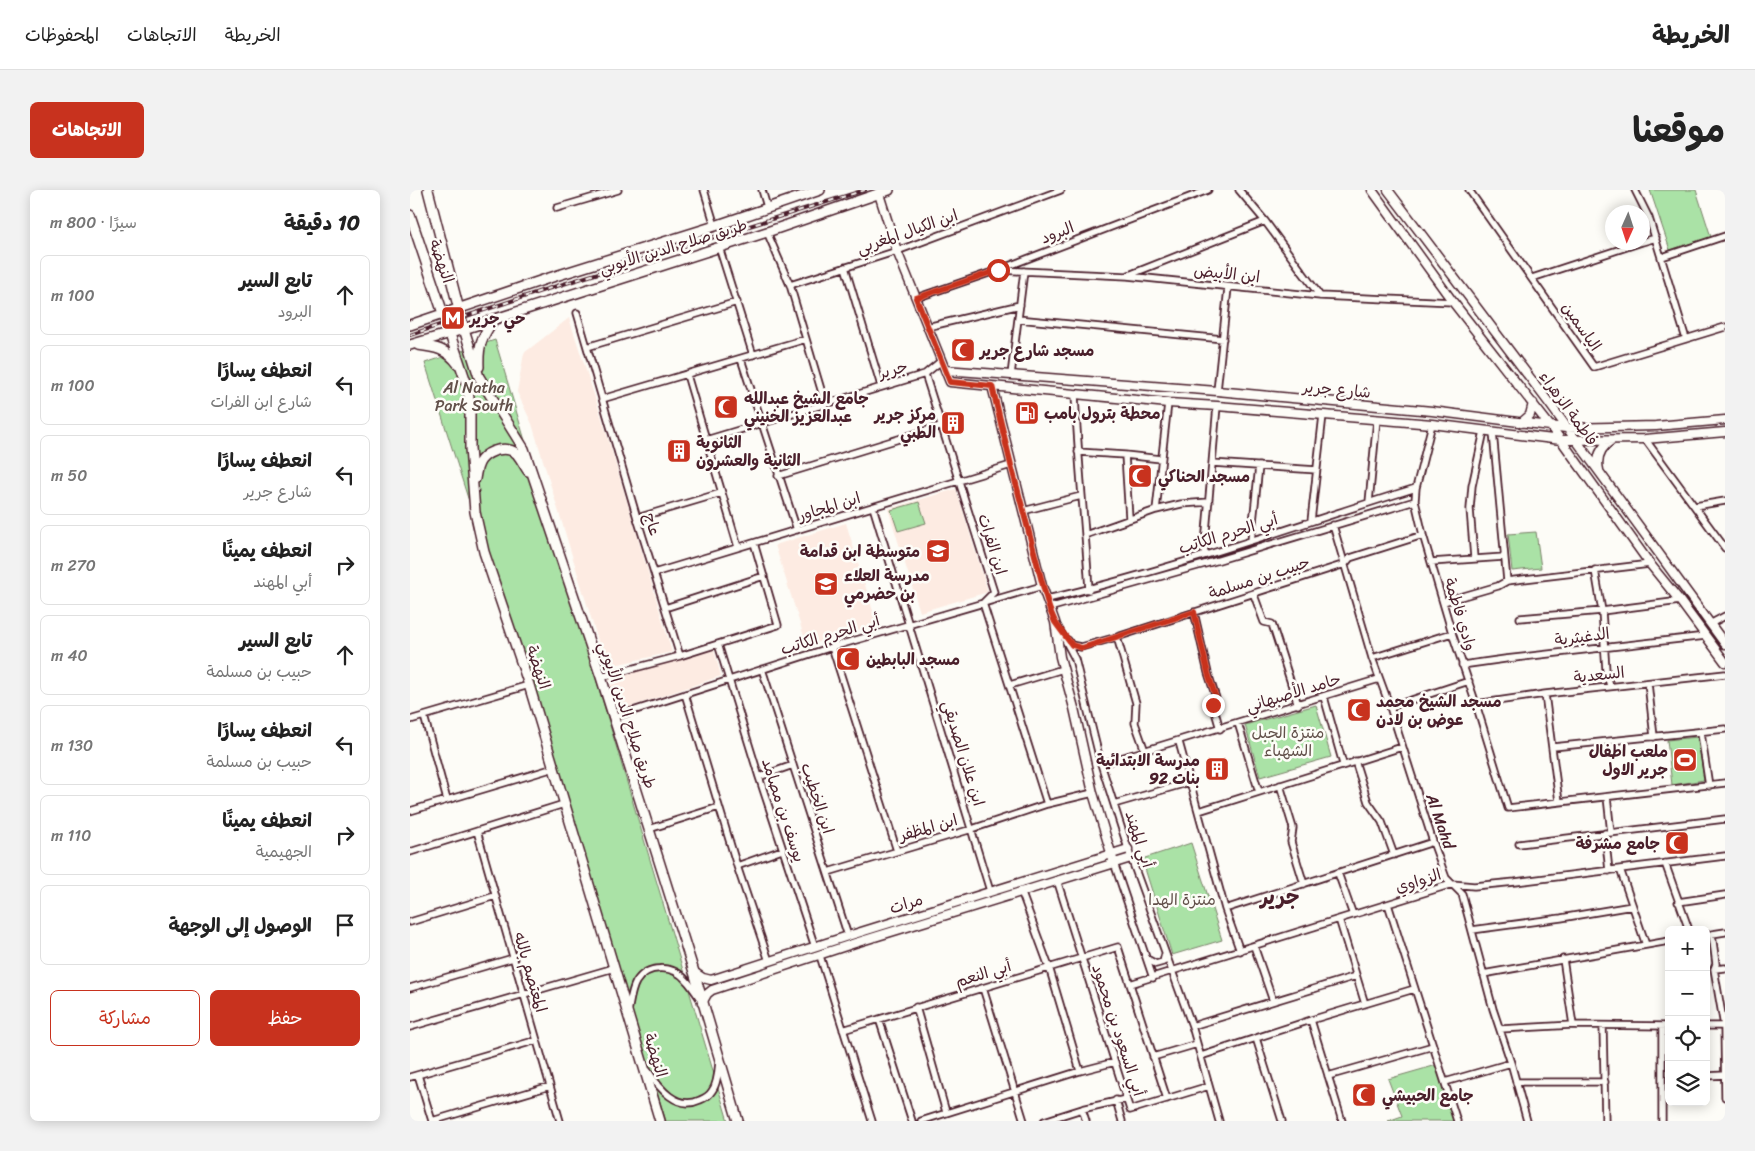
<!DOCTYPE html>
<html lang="ar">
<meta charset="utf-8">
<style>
:root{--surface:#fff;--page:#f2f2f2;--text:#222;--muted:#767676;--line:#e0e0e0;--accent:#c8321e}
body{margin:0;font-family:Sriracha,"Playpen Sans Arabic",sans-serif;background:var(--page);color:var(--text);direction:rtl}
.controls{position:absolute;right:15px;bottom:15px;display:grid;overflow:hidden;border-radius:8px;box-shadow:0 2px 12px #0003}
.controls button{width:45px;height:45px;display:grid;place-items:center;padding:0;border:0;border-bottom:1px solid var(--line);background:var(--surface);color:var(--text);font:25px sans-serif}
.compass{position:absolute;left:1195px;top:15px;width:45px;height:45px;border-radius:50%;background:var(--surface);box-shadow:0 2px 12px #0003;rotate:183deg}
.stop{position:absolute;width:15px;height:15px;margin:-11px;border:4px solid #c8321e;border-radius:50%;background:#fff}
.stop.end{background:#c8321e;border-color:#fff;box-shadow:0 1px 5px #0008}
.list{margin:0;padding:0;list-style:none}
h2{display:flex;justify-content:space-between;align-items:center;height:65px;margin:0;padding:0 20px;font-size:21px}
h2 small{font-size:16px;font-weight:400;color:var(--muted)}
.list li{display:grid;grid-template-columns:32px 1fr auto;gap:15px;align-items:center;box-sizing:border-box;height:80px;margin:0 10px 10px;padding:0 10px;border:1px solid var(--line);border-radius:8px}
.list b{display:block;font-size:19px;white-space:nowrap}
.list p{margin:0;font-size:16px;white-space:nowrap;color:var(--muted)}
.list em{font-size:16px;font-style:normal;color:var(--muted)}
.actions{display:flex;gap:10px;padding:15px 20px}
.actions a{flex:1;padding:11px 0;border:1px solid var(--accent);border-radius:8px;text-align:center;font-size:18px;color:var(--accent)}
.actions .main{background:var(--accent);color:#fff}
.icon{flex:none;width:28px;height:28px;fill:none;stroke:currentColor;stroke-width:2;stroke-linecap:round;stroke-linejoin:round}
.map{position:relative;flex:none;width:1315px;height:931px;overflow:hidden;direction:ltr;border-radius:8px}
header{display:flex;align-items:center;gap:30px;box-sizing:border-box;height:70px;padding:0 25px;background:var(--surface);border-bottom:1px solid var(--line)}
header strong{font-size:24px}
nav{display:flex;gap:28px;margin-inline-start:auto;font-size:18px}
.intro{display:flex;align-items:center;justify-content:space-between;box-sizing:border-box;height:120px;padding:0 30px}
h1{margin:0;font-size:35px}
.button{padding:12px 22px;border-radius:8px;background:var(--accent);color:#fff;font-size:18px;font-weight:700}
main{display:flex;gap:30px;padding:0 30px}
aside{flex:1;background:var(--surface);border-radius:8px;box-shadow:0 2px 12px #0003}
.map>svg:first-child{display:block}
.built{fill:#fdebe2}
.green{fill:#aae2a6;stroke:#7a8068}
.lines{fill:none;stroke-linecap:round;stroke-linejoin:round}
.street-casing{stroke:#4a1f2b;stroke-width:9}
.secondary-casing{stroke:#4a1f2b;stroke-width:11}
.primary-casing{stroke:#4a1f2b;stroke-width:12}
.street{stroke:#fdfcf7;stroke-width:5.5}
.secondary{stroke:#fdfcf7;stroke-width:8}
.primary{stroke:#fdfcf7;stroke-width:9}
.rail-casing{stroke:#4a1f2b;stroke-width:4}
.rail{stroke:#fdfcf7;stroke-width:2;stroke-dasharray:5.5;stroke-linecap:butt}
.route{stroke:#c8321e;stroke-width:6}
.labels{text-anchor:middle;stroke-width:5;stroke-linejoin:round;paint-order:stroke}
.street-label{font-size:16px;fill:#4a1f2b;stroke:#fdfcf7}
.poi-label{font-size:16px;font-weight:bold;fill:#4a1f2b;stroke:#fdfcf7;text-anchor:start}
.park-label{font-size:16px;fill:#62504a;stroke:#fdfcf7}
.district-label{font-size:21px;font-weight:bold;fill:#4a1f2b;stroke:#fdfcf7}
</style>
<header>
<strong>الخريطة</strong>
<nav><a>الخريطة</a><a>الاتجاهات</a><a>المحفوظات</a></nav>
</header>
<div class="intro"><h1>موقعنا</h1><a class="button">الاتجاهات</a></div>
<main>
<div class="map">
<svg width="1315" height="931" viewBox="0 0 1315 931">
<rect width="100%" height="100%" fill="#fdfcf7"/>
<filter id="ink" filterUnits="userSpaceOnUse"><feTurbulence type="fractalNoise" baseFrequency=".02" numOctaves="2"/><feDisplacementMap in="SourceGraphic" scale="10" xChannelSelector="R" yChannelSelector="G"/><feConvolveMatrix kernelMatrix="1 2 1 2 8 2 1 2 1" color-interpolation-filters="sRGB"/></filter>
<g filter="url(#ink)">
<path class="built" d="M159,128L194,235L262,462L196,477L122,234L107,202L114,163Z
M546,299L578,402L510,422L478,319Z
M436,333L467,434L397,456L365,355Z
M304,460L311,486L211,520L206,516L199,489Z"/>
<path class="green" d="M1240,0H1286L1301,47L1260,60Z
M85,150L318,931H256L15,173Z
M509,312L516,333L488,341L481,320Z
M1126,342L1131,378L1102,381L1098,344Z
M906,515L921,567L850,587L835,535Z
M1288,547L1294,590L1262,595L1257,550Z
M781,653L812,750L762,765L732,669Z
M1027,875L1044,931H978L992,926L978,889Z"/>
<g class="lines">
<defs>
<path id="street" d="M294,0L305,36
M352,0L357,17
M829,0L855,31L910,106
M1059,0L1184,177L1315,137
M1225,0L1239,28L1276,149
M147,18L208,0
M357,42L380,95L415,213
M1232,52L1246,48
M309,57L343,165
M1252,67L1315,46
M435,77L471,196
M588,80L717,86L910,106L1043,112
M719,85L855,31
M1122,88L1232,52
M380,95L487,61L651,0
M506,108L588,80L798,0
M167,123L227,328L270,466
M608,129L813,149
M517,137L610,115
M177,157L327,112
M331,169L387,340
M515,184L584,402L573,413L637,614
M277,185L328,357
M601,185L614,81
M807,201L818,98
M665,204C668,270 675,334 679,400
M192,209L396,149
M1022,234L1006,298L1005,311L1013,345L1042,443L1066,514L1098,618L1315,593
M1083,242L1097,391
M1235,249L1315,358
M296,250L515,184L531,171
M668,262L715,265L751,269
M715,265L719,328
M802,273L907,280
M368,286L531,236
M959,312L967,229
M1285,316L1315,311
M463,317L580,701
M746,320L758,213
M613,321L671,306
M227,328L311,303
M901,331L913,225
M923,335L962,468L980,517L1023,652L1036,688L1052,704L1083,819L1101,873L1117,931
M675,345L746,320L771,314L799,312
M841,351L849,276
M794,365L807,216
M1064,368L1060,319L1062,296L1074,241
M1021,372L1094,367
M1185,380L1192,421L1196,480L1200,496
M244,383L601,275
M844,405L854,432L862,434L888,515
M637,409C762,380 883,336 1006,298
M1033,412L1088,396L1097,391L1240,374
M255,418L354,386
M639,418L809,370L1005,311
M784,422L798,483L806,508L803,515L810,539
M1110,428L1192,421L1270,411
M1300,434L1315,426
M647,435L665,469L691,574L721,668L782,836L809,931
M707,447L726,513L725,533L735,561
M658,450L661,455L671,457L707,447L935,374L940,368L1013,345
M308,454L349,587L405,757
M422,457L487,661
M962,468L1042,443
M1052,475L1095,469L1296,446
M352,479L438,746
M191,487L270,466L368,435L344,353
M1238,493L1244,547
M600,495L653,479
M275,504L327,676L359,771
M1135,504L1149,612
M914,507L933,574
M1066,514L1135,504L1315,484
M980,517L1059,491
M14,526L37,610
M204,527L422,457L632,396
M0,530L119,495
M828,533L849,602
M1291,543L1299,596
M769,552L815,719L830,761
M1143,557L1315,539
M945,571L958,612L972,632L984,665
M691,574L969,489
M349,587L383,575
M870,595L883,638L881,652L894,694
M1197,607L1201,643
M704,614L780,592
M0,621L144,578
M789,621L992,557
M239,639L309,617
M67,641L150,931
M1195,643L1199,681
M1109,654L1315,629
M0,662L154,614
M704,673L743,788
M1255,673L1279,740
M327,676L372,660
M1210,679L1236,755
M418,682L562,639L637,614L683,603
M928,683L943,725
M647,690L720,920L799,896
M611,701L639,777L670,881
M1268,712L1315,705
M978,714L1047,931
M815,719L1023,652
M929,729L955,814
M0,732L85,706
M1062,740L1151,728L1222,716
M1302,744L1306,774L1304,779L1314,836L1315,907
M1296,745L1315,742
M844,756L863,811
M410,766L462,931
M737,769L746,774L753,772L755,764
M1153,769L1163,835
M1304,779L1315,778
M1073,784L1259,751
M720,794L1042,694L1064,696L1105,692L1315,666
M0,798L103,768
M573,798L614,931
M506,817L536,922
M218,822C220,813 221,801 226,792C237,774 263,775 276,790C282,796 286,803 290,809
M469,829L502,931
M901,830L932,931
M782,836L946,786
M1193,836L1195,931
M1252,836V931
M1296,836H1315
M0,837L204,778
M1090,839L1163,835L1259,836
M433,840L708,757L757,909
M846,848L872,931
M791,866L901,830L1004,799
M743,867L787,854
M238,881C249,898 267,921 290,910C295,908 299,906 302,901C308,893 308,881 309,871
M8,885L22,931
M918,886L1023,856
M1296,886L1315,885
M0,887L127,850
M1035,892L1101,873
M1106,892H1195
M706,910L712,931
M672,919L676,931
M22,931L140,896
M511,931L670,881L705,872
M634,931L672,919L716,909"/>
<path id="secondary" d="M962,0L1043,112L1151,250L1240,374L1270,411L1315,472
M978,0L1139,213L1315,454
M469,4L487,61L540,192L758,213L807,216L1022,234L1151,250L1235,249L1315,242
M535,180L807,201L1022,221L1156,238L1246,236L1315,230
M582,196L632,396L645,432L650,467L664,518L683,603L704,673
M1111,233L1120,225L1123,213
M1189,280C1186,267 1191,257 1202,250
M284,782L293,788L301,790L438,746L718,659
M292,813L297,804L302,800L445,753L721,668"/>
<path id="primary" d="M0,25L58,198L60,219V258L65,322L74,362L119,495L250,931
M0,135L136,89L305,36L410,0
M0,155L54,139L18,0
M8,155C25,157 37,159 48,174
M69,177C68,154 72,147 84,129
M65,289C66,282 67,275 71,270C79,260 97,255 107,264C111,269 114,275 118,281
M328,931L284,782L191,487L114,259L69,187L54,139L357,42L479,0"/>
</defs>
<use href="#street" class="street-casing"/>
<use href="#secondary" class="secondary-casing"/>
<use href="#primary" class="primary-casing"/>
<use href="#street" class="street"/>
<use href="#secondary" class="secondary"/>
<use href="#primary" class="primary"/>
<defs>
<path id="rail" d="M0,145L134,100L455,0"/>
</defs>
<use href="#rail" class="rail-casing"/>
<use href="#rail" class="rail"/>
</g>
</g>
<g class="lines" filter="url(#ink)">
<path class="route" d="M588,80L506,108L540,192L582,196L601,275L639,418L645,432L662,455L672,458L784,422L798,483L806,508L803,515"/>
</g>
<defs>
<symbol id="metro-square" viewBox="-11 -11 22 22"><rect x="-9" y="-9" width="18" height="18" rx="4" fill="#c8321e" stroke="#fdfcf7"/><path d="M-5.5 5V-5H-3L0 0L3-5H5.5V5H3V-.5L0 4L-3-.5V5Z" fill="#fff"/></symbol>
<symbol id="mosque-square" viewBox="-11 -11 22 22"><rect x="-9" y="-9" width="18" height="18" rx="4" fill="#c8321e" stroke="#fdfcf7"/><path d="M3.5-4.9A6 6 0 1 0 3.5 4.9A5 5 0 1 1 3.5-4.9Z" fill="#fff"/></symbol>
<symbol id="fuel-square" viewBox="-11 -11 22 22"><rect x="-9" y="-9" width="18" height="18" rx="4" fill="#c8321e" stroke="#fdfcf7"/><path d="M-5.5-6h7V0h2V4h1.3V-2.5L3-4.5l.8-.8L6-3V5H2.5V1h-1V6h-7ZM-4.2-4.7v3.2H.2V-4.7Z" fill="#fff"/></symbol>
<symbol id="building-square" viewBox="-11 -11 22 22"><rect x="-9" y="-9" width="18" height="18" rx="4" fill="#c8321e" stroke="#fdfcf7"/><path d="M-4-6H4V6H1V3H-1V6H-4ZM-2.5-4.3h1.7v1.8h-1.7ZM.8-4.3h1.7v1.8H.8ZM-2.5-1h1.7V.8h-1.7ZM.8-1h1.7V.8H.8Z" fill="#fff"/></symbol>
<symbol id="school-square" viewBox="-11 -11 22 22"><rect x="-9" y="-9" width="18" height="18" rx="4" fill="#c8321e" stroke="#fdfcf7"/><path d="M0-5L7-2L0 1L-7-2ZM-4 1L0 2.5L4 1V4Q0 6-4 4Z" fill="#fff"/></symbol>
<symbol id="stadium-square" viewBox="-11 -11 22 22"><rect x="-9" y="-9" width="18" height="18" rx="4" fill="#c8321e" stroke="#fdfcf7"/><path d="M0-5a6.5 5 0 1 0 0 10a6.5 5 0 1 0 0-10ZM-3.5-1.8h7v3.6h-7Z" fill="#fff"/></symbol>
</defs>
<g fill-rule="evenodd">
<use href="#metro-square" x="29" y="114" width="28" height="28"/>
<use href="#mosque-square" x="539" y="146" width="28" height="28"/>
<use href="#mosque-square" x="302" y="203" width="28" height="28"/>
<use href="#fuel-square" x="603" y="209" width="28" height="28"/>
<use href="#building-square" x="529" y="219" width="28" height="28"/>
<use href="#building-square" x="255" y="247" width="28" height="28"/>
<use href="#mosque-square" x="716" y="272" width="28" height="28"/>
<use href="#school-square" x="514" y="347" width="28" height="28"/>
<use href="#school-square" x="402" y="380" width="28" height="28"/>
<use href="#mosque-square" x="424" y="455" width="28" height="28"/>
<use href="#mosque-square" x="935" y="506" width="28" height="28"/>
<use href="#stadium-square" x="1261" y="556" width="28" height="28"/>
<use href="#building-square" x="793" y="565" width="28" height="28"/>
<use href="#mosque-square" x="1253" y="639" width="28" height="28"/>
<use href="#mosque-square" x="940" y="891" width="28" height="28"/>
</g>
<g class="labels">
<g class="street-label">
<text transform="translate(497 41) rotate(-19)" y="6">ابن الكيال المغربي</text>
<text transform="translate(647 42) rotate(-21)" y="6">البرود</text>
<text transform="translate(263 56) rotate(-17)" y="6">طريق صلاح الدين الأيوبي</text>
<text transform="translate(32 71) rotate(71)" y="6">النهضة</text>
<text transform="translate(817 83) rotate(6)" y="6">ابن الأبيض</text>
<text transform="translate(1172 136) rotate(55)" y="6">الياسمين</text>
<text transform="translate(483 179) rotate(-16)" y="6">جرير</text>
<text transform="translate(927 199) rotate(5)" y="6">شارع جرير</text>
<text transform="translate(1159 218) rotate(54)" y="6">فاطمة الزهراء</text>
<text transform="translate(419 316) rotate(-17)" y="6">ابن المجاور</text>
<text transform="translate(243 334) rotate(73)" y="6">عاج</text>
<text transform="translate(818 343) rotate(-17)" y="6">أبي الحرم الكاتب</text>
<text transform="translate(583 354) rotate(73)" y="6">ابن الفرات</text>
<text transform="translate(849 387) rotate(-18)" y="6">حبيب بن مسلمة</text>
<text transform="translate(1051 424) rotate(73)" y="6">وادي فاطمة</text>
<text transform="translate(420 444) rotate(-17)" y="6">أبي الحرم الكاتب</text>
<text transform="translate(1172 446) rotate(-7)" y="6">الدغيثرية</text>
<text transform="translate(129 477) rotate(72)" y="6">النهضة</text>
<text transform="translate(1189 484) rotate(-6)" y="6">السعدية</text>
<text transform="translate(883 502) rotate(-17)" y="6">حامد الأصبهاني</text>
<text transform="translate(218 525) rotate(72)" y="6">طريق صلاح الدين الأيوبي</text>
<text transform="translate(554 563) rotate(73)" y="6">ابن علان الصديقي</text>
<text transform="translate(408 608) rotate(72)" y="6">ابن الخطيب</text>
<text transform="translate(374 620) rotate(72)" y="6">يوسف بن مصامد</text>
<text transform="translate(1031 631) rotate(71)" y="6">Al Mahd</text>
<text transform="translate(518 637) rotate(-16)" y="6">ابن المظفر</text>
<text transform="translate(730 649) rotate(72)" y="6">أبي المهند</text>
<text transform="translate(1008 690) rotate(-17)" y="6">الزواوي</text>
<text transform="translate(496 713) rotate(-17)" y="6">مرات</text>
<text transform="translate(121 782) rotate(74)" y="6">المعتصم بالله</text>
<text transform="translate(573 783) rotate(-17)" y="6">أبي النعم</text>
<text transform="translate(709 840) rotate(72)" y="6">أبي السعود بن محمود</text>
<text transform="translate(246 865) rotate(73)" y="6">النهضة</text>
</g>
<g class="poi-label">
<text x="60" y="134">حي جرير</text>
<text x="570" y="166">مسجد شارع جرير</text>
<text x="334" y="214">جامع الشيخ عبدالله<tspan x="334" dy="18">عبدالعزيز الخنيني</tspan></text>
<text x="634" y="229">محطة بترول بامب</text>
<text x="526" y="230" text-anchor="end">مركز جرير<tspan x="526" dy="18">الطبي</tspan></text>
<text x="286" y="258">الثانوية<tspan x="286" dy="18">الثانية والعشرون</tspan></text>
<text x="748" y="292">مسجد الحناكي</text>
<text x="510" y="367" text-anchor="end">متوسطة ابن قدامة</text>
<text x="434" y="391">مدرسة العلاء<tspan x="434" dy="18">بن حضرمي</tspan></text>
<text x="456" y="475">مسجد البابطين</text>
<text x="966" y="517">مسجد الشيخ محمد<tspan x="966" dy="18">عوض بن لادن</tspan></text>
<text x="1258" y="567" text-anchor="end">ملعب اطفال<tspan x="1258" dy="18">جرير الاول</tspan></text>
<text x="790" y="576" text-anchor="end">مدرسة الابتدائية<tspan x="790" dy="18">92 بنات</tspan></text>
<text x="1250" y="659" text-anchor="end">جامع مشرفة</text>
<text x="972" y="911">جامع الحبيشي</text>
</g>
<g class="park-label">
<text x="64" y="203">Al Natha<tspan x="64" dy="18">Park South</tspan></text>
<text x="878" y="548">منتزة الجبل<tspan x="878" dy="18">الشهباء</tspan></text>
<text x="772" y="715">منتزة الهدا</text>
</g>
<g class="district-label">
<text x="870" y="714">جرير</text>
</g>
</g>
</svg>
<div class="controls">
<button>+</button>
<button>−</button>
<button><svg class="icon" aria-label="locate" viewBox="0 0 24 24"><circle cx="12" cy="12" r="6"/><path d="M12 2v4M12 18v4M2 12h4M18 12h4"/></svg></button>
<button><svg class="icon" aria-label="layers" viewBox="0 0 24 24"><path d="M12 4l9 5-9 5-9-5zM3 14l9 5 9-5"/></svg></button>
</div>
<svg class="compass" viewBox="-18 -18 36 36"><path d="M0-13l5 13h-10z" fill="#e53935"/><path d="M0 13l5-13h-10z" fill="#767676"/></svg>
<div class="stop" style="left:588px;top:80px"></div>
<div class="stop end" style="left:803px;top:515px"></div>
</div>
<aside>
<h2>10 دقيقة<small>سيرًا · 800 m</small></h2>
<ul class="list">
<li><svg class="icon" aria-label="ahead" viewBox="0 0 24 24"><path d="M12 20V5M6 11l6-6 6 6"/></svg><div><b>تابع السير</b><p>البرود</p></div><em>100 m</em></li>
<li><svg class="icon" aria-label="left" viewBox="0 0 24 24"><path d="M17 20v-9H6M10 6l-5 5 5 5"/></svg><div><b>انعطف يسارًا</b><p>شارع ابن الفرات</p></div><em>100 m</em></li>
<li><svg class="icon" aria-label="left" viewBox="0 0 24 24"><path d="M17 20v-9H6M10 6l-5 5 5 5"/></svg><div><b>انعطف يسارًا</b><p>شارع جرير</p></div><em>50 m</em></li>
<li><svg class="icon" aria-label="right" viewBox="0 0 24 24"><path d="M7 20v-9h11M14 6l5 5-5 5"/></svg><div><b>انعطف يمينًا</b><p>أبي المهند</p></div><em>270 m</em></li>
<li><svg class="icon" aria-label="ahead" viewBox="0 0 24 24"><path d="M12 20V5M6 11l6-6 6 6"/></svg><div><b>تابع السير</b><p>حبيب بن مسلمة</p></div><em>40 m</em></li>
<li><svg class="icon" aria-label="left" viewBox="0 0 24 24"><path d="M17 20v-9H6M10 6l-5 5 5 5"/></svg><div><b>انعطف يسارًا</b><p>حبيب بن مسلمة</p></div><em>130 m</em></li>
<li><svg class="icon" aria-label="right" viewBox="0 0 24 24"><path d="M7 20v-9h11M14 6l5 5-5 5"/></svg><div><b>انعطف يمينًا</b><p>الجهيمية</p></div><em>110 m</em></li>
<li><svg class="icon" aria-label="arrive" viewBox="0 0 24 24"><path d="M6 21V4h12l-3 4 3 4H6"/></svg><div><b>الوصول إلى الوجهة</b></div></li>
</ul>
<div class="actions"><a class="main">حفظ</a><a>مشاركة</a></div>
</aside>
</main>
